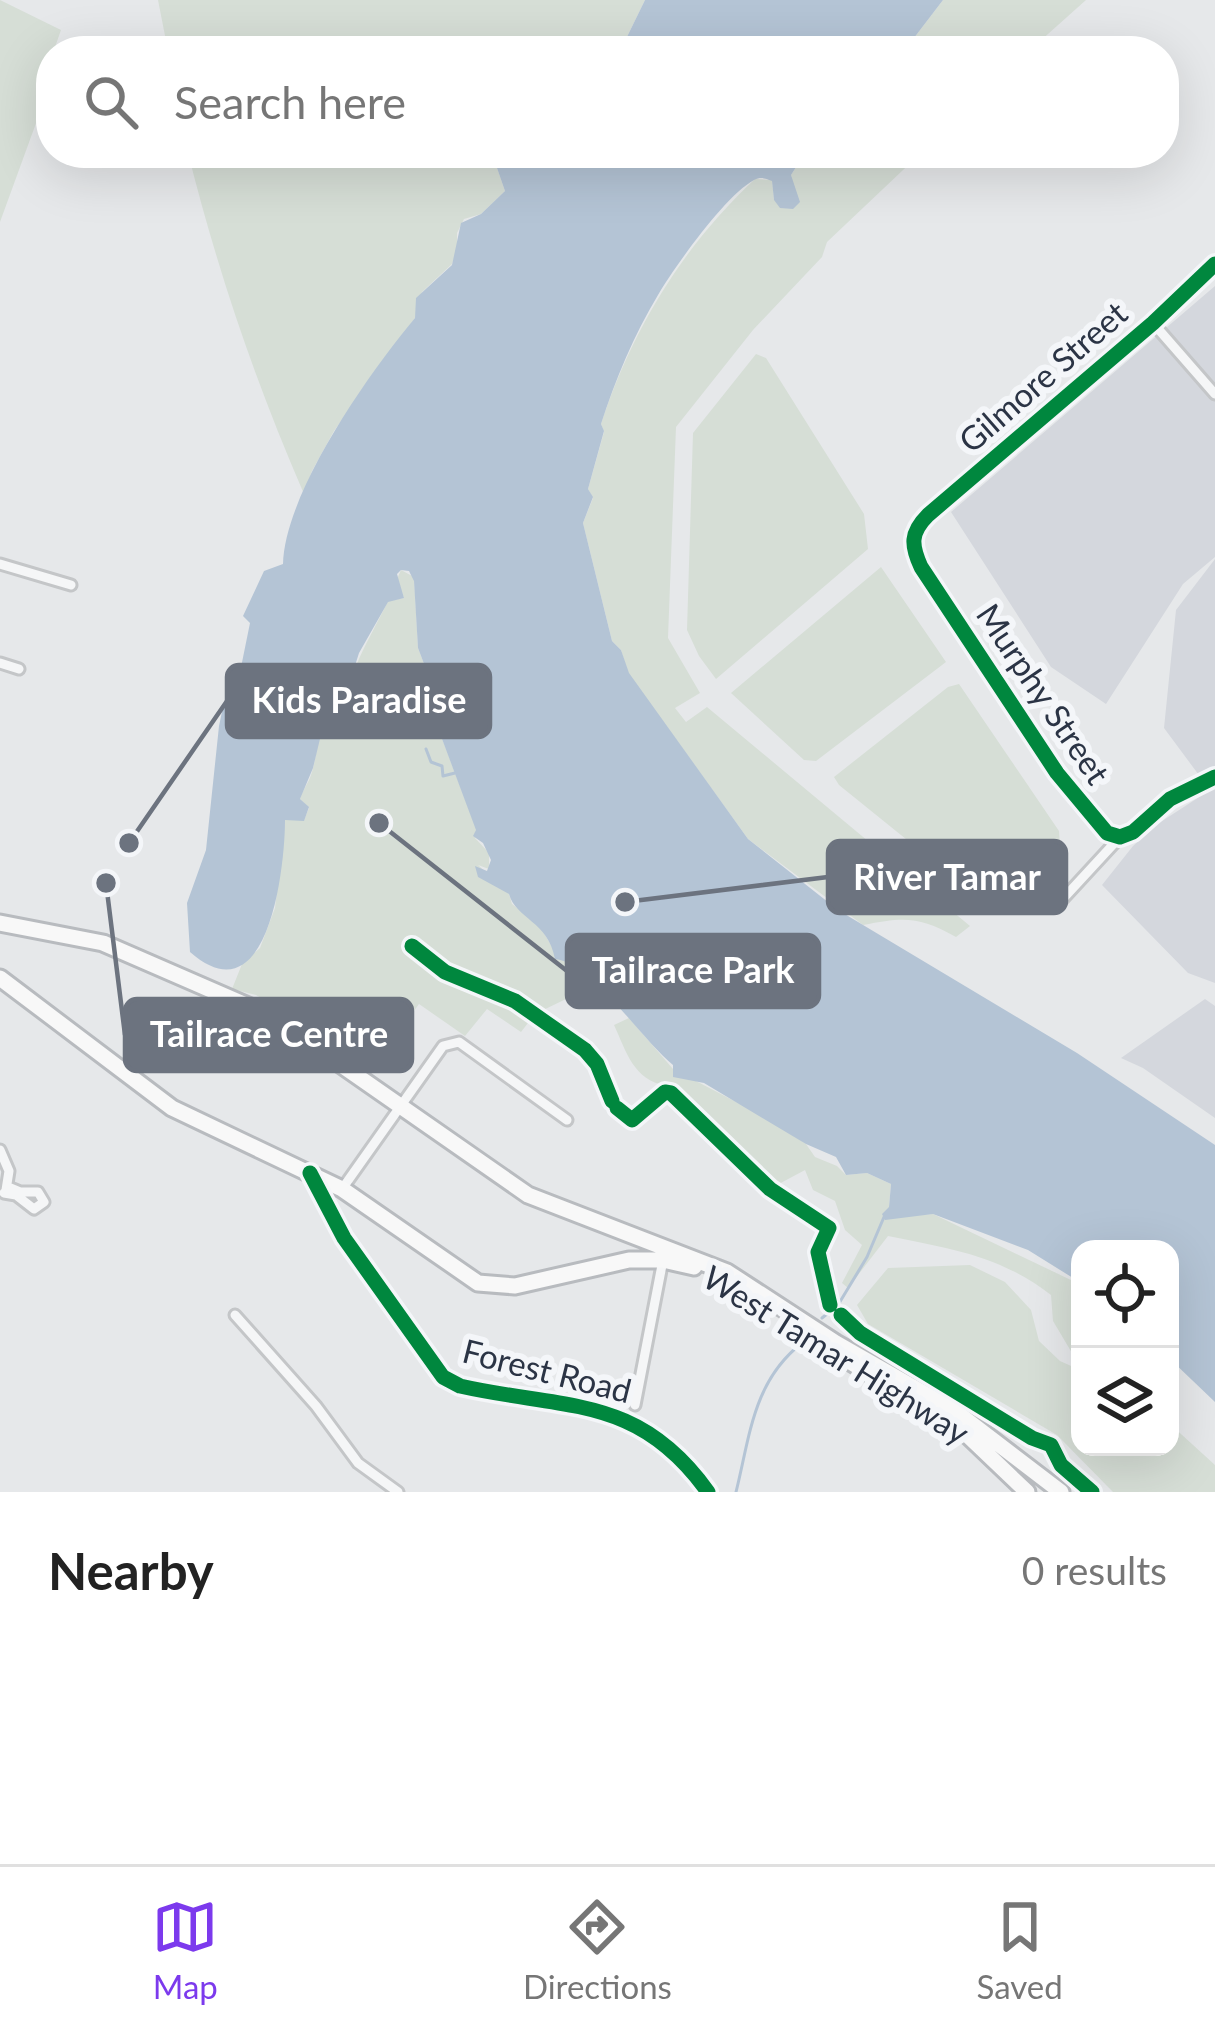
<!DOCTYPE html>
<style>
:root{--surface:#fff;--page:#f2f2f2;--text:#222;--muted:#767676;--line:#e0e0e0;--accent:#7c3aed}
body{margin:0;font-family:Lato,sans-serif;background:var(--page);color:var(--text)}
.controls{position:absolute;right:36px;bottom:36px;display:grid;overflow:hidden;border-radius:24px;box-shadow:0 12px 48px #0002}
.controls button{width:108px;height:108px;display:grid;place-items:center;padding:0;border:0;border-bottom:3px solid var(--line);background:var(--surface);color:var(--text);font:60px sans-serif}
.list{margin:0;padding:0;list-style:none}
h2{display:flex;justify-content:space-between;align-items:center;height:156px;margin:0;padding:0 48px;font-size:51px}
h2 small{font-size:39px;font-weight:400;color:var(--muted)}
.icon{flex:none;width:66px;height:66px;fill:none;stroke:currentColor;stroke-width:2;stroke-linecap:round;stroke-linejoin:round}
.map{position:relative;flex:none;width:1215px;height:1492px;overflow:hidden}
.search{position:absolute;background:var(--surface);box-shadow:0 12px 48px #0002;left:36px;right:36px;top:36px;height:132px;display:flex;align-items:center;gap:30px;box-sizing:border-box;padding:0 42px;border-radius:48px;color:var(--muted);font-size:45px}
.sheet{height:372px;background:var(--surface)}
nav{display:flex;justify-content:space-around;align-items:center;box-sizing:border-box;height:168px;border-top:3px solid var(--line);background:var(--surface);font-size:33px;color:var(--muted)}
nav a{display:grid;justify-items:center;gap:6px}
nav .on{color:var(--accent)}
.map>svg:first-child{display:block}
.built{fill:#d4d7dd}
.green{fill:#d6ded6}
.water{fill:#b4c4d5}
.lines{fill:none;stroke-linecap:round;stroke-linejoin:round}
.stream{stroke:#b4c4d5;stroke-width:3}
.minor-casing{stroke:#c4c6c8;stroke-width:15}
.trunk-casing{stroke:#b8bbbf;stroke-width:21}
.minor{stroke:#f5f6f7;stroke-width:9}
.trunk{stroke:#f8f8f8;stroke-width:15}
.cycleway-casing{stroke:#f4f6f9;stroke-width:22}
.cycleway{stroke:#00873e;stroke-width:15}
.labels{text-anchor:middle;stroke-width:12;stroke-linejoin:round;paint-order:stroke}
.street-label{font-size:33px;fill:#2b3445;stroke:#f4f6f9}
.leader{fill:none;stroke:#6c737f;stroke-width:4.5}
.callout-dot{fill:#6c737f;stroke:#f4f6f9;stroke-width:4.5}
.callout{fill:#6c737f;stroke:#6c737f;stroke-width:4.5}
.callout-label{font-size:36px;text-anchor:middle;font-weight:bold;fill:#fff}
</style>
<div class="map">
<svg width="1215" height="1492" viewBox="0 0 1215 1492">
<rect width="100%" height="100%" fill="#e6e8ea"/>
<path class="built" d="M1215,286V557L1183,584L1106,704L1051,667L951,512Z
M1215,559V983L1188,973L1102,885L1133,846L1156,825L1210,790L1164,728L1176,610Z
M1205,999L1215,1006V1118L1143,1068L1121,1058Z"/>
<path class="green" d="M0,0L61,30L40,90L47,93L0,222Z
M158,0H645L625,41L601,51H168Z
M943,0H1086L1029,51H904Z
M188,153H501L497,168L505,191L481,214L464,219L457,233V250L452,264L422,292L415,318L334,431L312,471L304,494C254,378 219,275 188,153Z
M805,153H921L827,242L822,257L753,330L676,427L668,638L700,693L675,708L686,722L707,707L970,926L956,937C919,916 904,917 863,925L748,839L628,673L621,650L612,641L583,523L593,498L588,489L604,432L601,424C632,330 682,247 755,179L772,180L774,200L794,191L791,175Z
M756,354L766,358L864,514L868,549L716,679L699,656L687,630L693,433Z
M881,567L946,662L816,761L804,760L731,693Z
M401,570L414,577L418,648L426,669L429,704L477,831L475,838L489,853V869L478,865L509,894L512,904L539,925L554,950L595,985L535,1014L521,1032L487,1009L465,1036L419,1004L368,1075L302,1023L256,995L232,989L242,964L260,948L275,908L285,820H304L309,808L300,799C302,792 306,786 309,780C319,758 315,727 334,711C339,682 348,687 356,666C365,644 377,624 388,601L404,598L397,579Z
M959,684L1059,831L1060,846L1000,915L839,785L834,777L948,687Z
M629,1018L673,1069L782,1126L806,1144L815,1157L837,1166L846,1175L867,1173L891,1184L889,1207L895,1217L933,1214L1073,1281L1075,1305H1080V1360L1075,1358L1053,1321L1051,1295C999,1255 951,1249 888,1236L848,1288L842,1283L862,1245L845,1230L835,1201L813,1190L805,1170L777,1185L666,1086C633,1079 627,1053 614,1025Z
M970,1265L1005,1282L1031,1310L1039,1341L1060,1361L1080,1370V1447H1170V1424L1215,1465V1492H1113L1057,1435L868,1324L857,1305L888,1268Z"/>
<path class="water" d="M645,0H943L904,51H601L625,41Z
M519,153L530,158L541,153H805L791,175L800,202L793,209L780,208L774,200L772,181C765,179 762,176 754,180C726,195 675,266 658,295C634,335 615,380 601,424L604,431L588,489L593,497L583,523L612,641L621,650L629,673L748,839L838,910L1077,1053L1215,1145V1402L1170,1359V1249H1080L1078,1304L1073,1278L1028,1250L933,1214L885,1220L882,1214L889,1207L891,1184L867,1173L846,1175L836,1157L806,1144L704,1083L673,1077V1065C641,1039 592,963 555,959C548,921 516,919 509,894L478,877L475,866L487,871L491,860L483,843L473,836L476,830L429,704L426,669L418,648L414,581L409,571L401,570L397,574L404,598L388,602L359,653L352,675L338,688L334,711L325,718L313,768L300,799L309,807L304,821L285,820C285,866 269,1021 190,952L187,903L206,850L219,726L223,707L237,687L250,623L243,616L264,571L283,564C285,492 369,373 415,318L416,298L452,265L461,223L481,214L505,191L497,168L500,154Z"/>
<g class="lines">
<path class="stream" d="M426,749L431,762L442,766L443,776L455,773
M822,1318L838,1305L867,1257L884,1217
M736,1492C750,1436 753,1381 802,1343"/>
<defs>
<path id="minor" d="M1215,264L1153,323L928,515C910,533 911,545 921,567L1057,773L1107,833L1120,837L1133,832L1170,799L1215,777
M1153,323L1215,394
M0,564L71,585
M0,663L19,669
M1061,901L1120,837
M0,1150L9,1171L6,1190
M312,1178L344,1238L443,1377L460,1386C566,1410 638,1394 708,1492
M342,1189L443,1046L459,1042L567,1120
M4,1193L16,1195L34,1209L44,1202L38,1192H20L8,1187
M235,1315L316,1406L358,1463L398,1492
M635,1405L663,1260"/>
<path id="trunk" d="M0,923L103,943L271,1016L528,1195L727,1272L836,1343L955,1411L1061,1492
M0,978L172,1108L342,1189L478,1283L515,1286L629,1260H663L694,1267
M791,1326L961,1429L1027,1492"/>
</defs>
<use href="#minor" class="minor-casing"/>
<use href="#trunk" class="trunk-casing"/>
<use href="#minor" class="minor"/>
<use href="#trunk" class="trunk"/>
<defs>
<path id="cycleway" d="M1215,264L1153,323L928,515C910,533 911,545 921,567L1057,773L1107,833L1120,837L1133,832L1170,799L1215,777
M412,946L445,972L515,1001L585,1050L597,1064L612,1101
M617,1108L632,1120L665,1092L671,1093L770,1189L829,1228L818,1252L830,1305
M310,1173L344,1238L443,1377L460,1386C566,1410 638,1394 708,1492
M841,1315L860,1333L1032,1438L1051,1445L1061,1465L1092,1492"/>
</defs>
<use href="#cycleway" class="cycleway-casing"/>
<use href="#cycleway" class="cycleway"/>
</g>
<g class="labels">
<g class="street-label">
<text transform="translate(1043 377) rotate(-41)" y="12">Gilmore Street</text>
<text transform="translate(1043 694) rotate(56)" y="12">Murphy Street</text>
<text transform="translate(836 1355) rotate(32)" y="12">West Tamar Highway</text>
<text transform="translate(547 1371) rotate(14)" y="12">Forest Road</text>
</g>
</g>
<path class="leader" d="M129 843L227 701M625 902L828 877M379 823L567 971M106 883L125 1035"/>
<g class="callout-dot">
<circle cx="129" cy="843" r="12"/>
<circle cx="625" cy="902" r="12"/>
<circle cx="379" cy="823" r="12"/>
<circle cx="106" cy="883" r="12"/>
</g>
<g class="callout">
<rect x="227" y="665" width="263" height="72" rx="12"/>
<rect x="828" y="841" width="238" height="72" rx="12"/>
<rect x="567" y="935" width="252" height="72" rx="12"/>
<rect x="125" y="999" width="287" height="72" rx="12"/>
</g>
<g class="callout-label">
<text x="359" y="713">Kids Paradise</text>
<text x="947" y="890">River Tamar</text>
<text x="693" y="983">Tailrace Park</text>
<text x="269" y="1047">Tailrace Centre</text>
</g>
</svg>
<div class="controls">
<button><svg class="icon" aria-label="locate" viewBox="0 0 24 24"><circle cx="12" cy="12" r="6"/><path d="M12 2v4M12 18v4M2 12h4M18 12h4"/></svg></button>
<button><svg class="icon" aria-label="layers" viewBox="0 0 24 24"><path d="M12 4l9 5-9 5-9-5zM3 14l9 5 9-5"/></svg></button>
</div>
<div class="search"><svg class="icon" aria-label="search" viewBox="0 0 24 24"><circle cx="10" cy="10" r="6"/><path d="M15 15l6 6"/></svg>Search here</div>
</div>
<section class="sheet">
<h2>Nearby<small>0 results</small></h2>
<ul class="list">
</ul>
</section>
<nav>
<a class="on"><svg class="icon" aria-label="map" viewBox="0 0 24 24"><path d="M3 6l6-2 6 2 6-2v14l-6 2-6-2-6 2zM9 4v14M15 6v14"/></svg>Map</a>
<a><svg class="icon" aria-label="directions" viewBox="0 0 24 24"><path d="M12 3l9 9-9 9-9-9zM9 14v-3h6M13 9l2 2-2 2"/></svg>Directions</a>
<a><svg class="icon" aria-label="saved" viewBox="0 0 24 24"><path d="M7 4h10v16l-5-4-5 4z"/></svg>Saved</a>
</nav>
